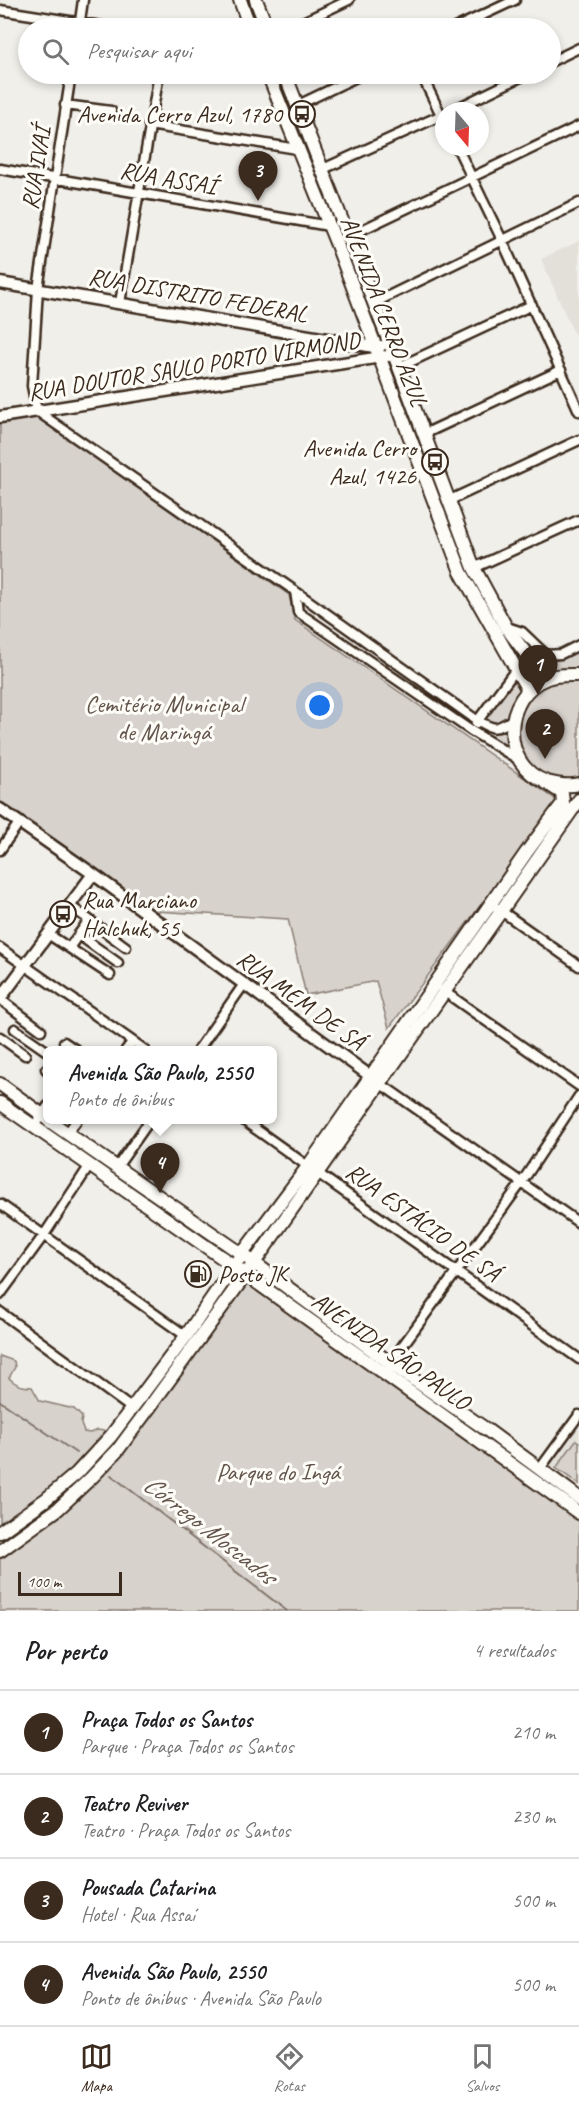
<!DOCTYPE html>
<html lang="pt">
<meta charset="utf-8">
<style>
:root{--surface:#fff;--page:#f2f2f2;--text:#202124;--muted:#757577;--line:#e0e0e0;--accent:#3b2a1e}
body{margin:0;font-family:Caveat,sans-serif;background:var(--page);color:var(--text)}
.compass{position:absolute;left:435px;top:102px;width:54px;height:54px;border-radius:50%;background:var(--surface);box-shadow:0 3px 9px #0003;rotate:161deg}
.scale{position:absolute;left:18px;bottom:15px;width:104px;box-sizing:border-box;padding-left:6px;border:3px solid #3b2a1e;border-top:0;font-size:16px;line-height:21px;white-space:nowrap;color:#3b2a1e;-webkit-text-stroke:4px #fdfcf7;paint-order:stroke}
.you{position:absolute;left:320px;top:706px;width:21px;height:21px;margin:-15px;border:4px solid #fff;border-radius:50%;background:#1a73e8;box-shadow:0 0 0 9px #1a73e833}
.badge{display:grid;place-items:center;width:39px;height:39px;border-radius:50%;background:var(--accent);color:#fff;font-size:20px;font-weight:700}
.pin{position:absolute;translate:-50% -50px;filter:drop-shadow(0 2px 3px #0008)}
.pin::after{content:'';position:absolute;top:32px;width:21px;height:18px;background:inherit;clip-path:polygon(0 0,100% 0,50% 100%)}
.popup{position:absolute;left:43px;top:1046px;width:234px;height:78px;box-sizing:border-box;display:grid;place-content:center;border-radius:9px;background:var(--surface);filter:drop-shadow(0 2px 4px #0005);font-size:20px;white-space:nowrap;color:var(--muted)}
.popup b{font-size:22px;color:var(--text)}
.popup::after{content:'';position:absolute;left:50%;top:100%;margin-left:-12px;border:12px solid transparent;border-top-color:var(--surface)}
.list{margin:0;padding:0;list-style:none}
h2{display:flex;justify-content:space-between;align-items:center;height:78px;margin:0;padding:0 24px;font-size:26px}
h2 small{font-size:20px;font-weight:400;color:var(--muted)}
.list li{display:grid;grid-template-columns:39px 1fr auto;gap:18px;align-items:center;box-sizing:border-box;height:84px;padding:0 24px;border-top:2px solid var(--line)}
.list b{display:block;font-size:22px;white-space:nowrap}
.list p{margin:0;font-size:20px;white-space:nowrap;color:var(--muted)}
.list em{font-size:20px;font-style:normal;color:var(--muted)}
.icon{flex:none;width:33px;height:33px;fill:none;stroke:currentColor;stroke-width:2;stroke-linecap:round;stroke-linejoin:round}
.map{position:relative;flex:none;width:579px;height:1611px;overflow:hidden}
.search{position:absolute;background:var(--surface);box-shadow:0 3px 9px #0003;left:18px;right:18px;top:18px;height:66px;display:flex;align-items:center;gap:15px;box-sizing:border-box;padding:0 21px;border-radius:33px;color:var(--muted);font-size:22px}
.sheet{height:414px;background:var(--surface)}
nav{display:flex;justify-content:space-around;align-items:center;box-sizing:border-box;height:84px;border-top:2px solid var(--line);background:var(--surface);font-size:16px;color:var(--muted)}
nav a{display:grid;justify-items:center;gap:3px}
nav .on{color:var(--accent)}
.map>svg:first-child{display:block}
.built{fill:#e3e0da}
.green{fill:#d7d2cc;stroke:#897e75;stroke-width:1.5}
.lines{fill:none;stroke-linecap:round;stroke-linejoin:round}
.stream{stroke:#80746b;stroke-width:2}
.minor-casing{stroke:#3b2a1e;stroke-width:13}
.tertiary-casing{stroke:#3b2a1e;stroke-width:15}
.secondary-casing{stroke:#3b2a1e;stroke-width:16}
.minor{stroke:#fdfcf7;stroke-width:8}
.tertiary{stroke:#fdfcf7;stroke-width:10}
.secondary{stroke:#fdfcf7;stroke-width:12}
.labels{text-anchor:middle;stroke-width:6;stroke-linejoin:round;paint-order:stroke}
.poi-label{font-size:24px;fill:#3b2a1e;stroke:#fdfcf7;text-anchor:end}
.street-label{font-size:24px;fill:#3b2a1e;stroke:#fdfcf7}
.park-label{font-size:24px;fill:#62544a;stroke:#fdfcf7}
.water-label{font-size:26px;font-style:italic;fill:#63554b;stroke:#fdfcf7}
</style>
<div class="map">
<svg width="579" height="1611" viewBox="0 0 579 1611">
<rect width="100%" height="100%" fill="#f1efea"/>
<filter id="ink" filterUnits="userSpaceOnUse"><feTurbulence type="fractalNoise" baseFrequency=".0167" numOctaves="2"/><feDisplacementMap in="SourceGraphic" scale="12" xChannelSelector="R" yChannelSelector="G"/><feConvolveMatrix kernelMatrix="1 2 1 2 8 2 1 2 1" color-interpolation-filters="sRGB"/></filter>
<g filter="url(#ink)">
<path class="built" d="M579,241V332L574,334L541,259Z
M579,1416V1498L540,1470Z"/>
<path class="green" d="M37,416L289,595L295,620L558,801L389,1028L376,981L306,995L288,919L154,911L0,803V421Z
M579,645V784L558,785L470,730L517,668Z
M247,1277L579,1515V1611H0V1552L93,1479Z
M0,1356L14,1361L15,1367L9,1378C16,1385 22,1387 32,1387L40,1401L74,1409L82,1417L81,1424L84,1432L90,1433L97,1430L113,1432L105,1442L0,1530Z
M576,1440L579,1442V1484L556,1468Z"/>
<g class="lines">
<path class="stream" d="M0,1401L76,1453
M111,1475L287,1611"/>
<defs>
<path id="minor" d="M0,10L114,28
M79,28L83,0
M290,28L349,0
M455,28L515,0
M550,62L579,48
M71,74L38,289L32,386L37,411L295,591L478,721C495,730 495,730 512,720
M421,74L444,121
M65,105L111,111
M298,105L363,74
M451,111L527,74
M149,125L297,149
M457,147L502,240L579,411
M0,169L329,226
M321,170L444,114
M347,237L579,126
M120,303L159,74
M374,303L579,203
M399,367L532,305
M424,434L561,370
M448,501L579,440
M474,568L579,520
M295,591L298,612L470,730L521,761
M507,627L522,632L546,655L561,654L579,645
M476,723L517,668
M0,850L19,823
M490,903L579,966
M69,905L126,947
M48,934L110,975
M79,935L118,963
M0,948L145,1050
M69,948L89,920
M442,990L579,1086
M5,1003L41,1030
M15,1029L48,1052
M0,1037L25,1055
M64,1042L76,1050
M126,1050L132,1042
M198,1050L244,984
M46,1069L48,1071
M381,1084L579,1223
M243,1120L579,1359
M34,1126L48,1106
M68,1132L77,1120
M117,1167L150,1120
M0,1204L186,1336
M0,1295L44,1235L90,1165
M0,1312L131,1408
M390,1363L522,1182L579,1096
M539,1470L579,1415"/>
<path id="tertiary" d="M0,283L374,347L381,346
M0,417L394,355
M0,809L93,874L377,1081
M0,999L93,874"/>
<path id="secondary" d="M240,0L250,28
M256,0L267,28
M268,74L337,245L461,572L528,690
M285,74L399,367L474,568L506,627L527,655L549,677
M579,675C568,675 558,674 547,678C502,695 499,766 547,782C558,785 568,787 579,784
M0,1084L48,1119
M0,1103L234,1266L579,1513
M48,1120L242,1254L390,1363L487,1430L579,1498
M0,1532L45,1500L77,1473L111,1436L186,1336L242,1254L309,1165L526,853L563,803L562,793L542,780
M0,1551L58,1509L92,1477L117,1451L149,1408L254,1263L579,800"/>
</defs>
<use href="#minor" class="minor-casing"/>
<use href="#tertiary" class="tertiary-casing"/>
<use href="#secondary" class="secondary-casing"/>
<use href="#minor" class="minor"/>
<use href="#tertiary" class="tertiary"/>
<use href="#secondary" class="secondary"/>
</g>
</g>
<defs>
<symbol id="bus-ring" viewBox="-11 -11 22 22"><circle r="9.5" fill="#fdfcf7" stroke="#3b2a1e" stroke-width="1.5"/><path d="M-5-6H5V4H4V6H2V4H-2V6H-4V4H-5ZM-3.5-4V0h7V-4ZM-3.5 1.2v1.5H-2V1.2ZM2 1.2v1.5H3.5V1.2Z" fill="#3b2a1e"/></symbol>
<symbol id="fuel-ring" viewBox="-11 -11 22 22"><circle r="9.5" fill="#fdfcf7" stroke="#3b2a1e" stroke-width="1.5"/><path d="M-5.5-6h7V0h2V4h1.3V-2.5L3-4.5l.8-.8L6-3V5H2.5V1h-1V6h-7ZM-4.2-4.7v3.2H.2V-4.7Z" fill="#3b2a1e"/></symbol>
</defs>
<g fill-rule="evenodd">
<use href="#bus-ring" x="287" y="99" width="30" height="30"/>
<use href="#bus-ring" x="420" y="447" width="30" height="30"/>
<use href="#bus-ring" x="48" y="899" width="30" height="30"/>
<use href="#fuel-ring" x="183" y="1259" width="30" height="30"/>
</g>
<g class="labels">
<g class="poi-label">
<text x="282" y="122">Avenida Cerro Azul, 1780</text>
<text x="416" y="456">Avenida Cerro<tspan x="416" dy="28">Azul, 1426</tspan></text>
<text x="82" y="908" text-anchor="start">Rua Marciano<tspan x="82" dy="28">Halchuk, 55</tspan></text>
<text x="218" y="1282" text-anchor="start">Posto JK</text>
</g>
<g class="street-label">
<text transform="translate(36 168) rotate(-81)" y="8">RUA IVAÍ</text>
<text transform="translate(168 178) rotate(10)" y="8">RUA ASSAÍ</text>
<text transform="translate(198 295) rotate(10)" y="8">RUA DISTRITO FEDERAL</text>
<text transform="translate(384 311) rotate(69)" y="8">AVENIDA CERRO AZUL</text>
<text transform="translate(194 366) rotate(-9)" y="8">RUA DOUTOR SAULO PORTO VIRMOND</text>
<text transform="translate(301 1000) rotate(36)" y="8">RUA MEM DE SÁ</text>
<text transform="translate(423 1222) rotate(36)" y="8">RUA ESTÁCIO DE SÁ</text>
<text transform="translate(391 1351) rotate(35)" y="8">AVENIDA SÃO PAULO</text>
</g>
<g class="park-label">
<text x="164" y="712">Cemitério Municipal<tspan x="164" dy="28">de Maringá</tspan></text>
<text x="278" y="1480">Parque do Ingá</text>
</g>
<g class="water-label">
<text transform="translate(210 1529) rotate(38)" y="9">Córrego Moscados</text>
</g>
</g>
</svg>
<svg class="compass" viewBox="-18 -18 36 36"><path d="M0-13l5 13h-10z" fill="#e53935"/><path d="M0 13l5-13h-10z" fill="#757577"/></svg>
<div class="scale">100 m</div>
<div class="you"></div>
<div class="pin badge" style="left:538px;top:695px">1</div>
<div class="pin badge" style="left:545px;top:759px">2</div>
<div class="pin badge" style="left:258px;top:201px">3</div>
<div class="pin badge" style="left:160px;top:1193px">4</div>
<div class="popup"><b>Avenida São Paulo, 2550</b>Ponto de ônibus</div>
<div class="search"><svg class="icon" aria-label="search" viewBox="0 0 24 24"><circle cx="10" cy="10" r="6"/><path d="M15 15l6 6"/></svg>Pesquisar aqui</div>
</div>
<section class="sheet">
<h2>Por perto<small>4 resultados</small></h2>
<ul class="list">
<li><span class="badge">1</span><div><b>Praça Todos os Santos</b><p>Parque · Praça Todos os Santos</p></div><em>210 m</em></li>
<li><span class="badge">2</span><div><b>Teatro Reviver</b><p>Teatro · Praça Todos os Santos</p></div><em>230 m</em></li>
<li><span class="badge">3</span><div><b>Pousada Catarina</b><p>Hotel · Rua Assaí</p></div><em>500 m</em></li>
<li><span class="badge">4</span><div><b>Avenida São Paulo, 2550</b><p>Ponto de ônibus · Avenida São Paulo</p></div><em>500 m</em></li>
</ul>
</section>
<nav>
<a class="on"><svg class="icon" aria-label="map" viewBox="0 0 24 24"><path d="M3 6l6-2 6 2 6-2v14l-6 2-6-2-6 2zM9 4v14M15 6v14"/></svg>Mapa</a>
<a><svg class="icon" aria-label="directions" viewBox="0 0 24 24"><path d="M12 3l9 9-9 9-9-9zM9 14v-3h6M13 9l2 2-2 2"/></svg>Rotas</a>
<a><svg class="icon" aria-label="saved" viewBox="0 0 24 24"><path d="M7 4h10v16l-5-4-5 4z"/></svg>Salvos</a>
</nav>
